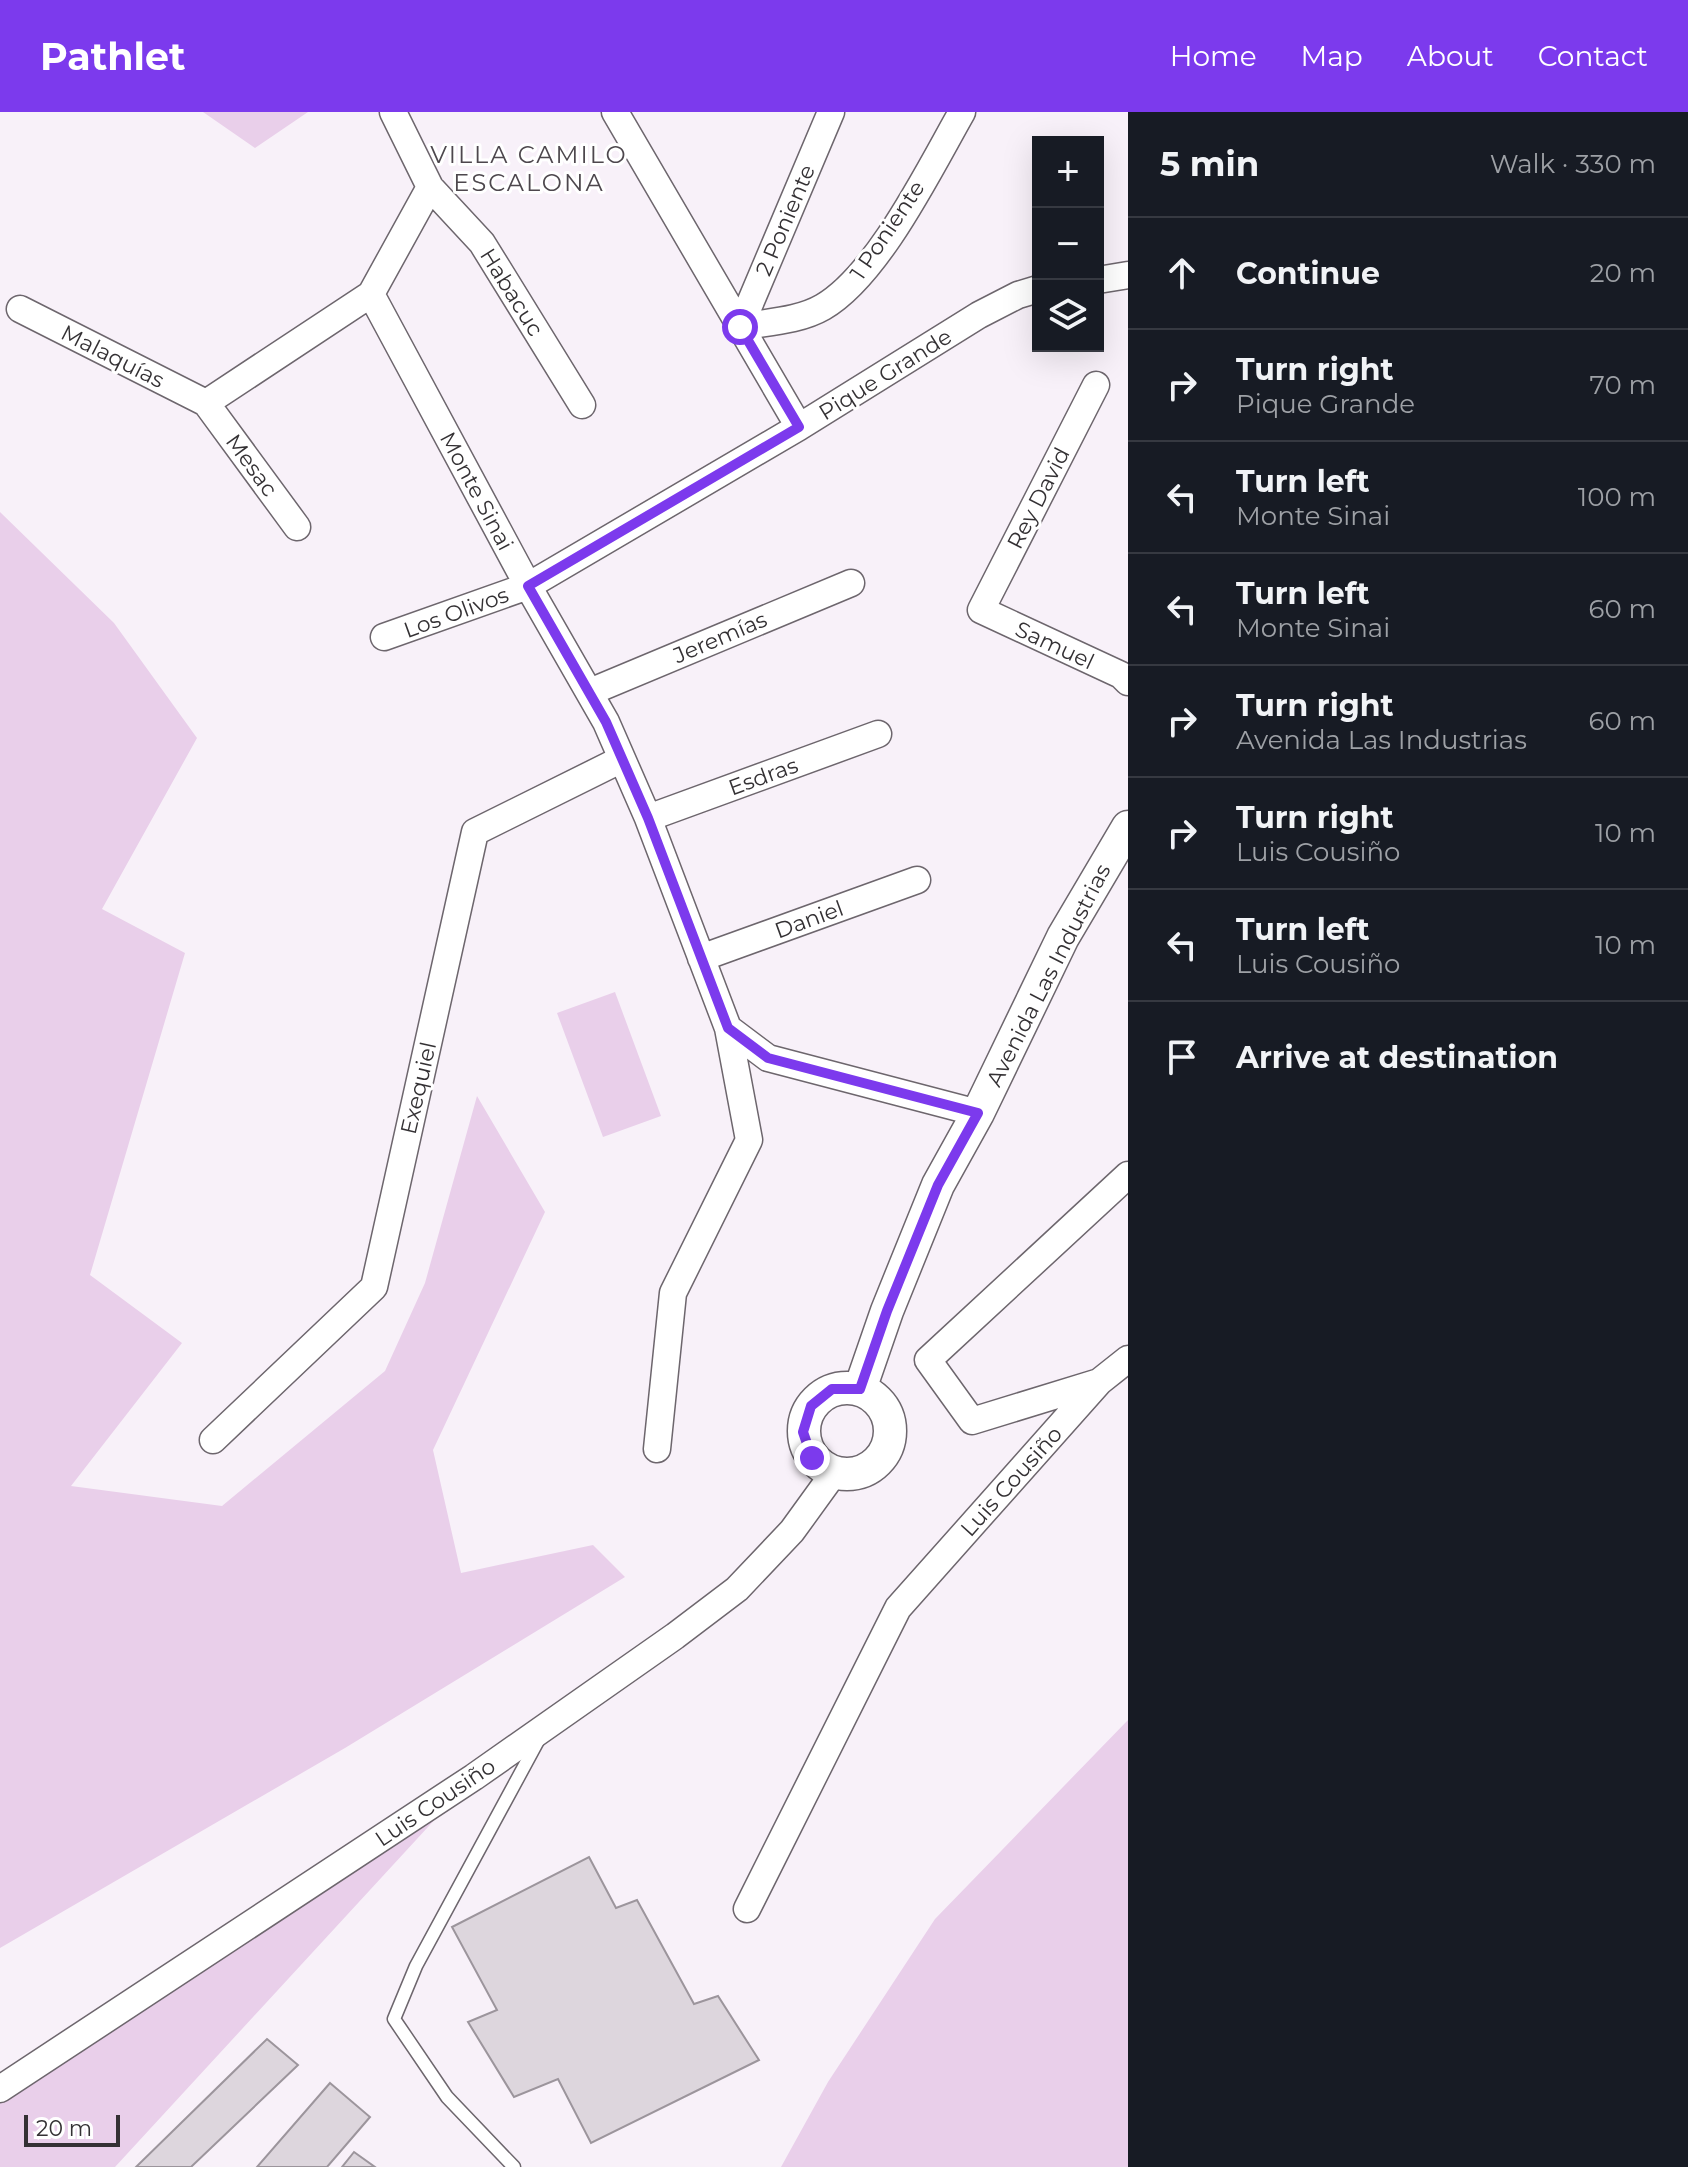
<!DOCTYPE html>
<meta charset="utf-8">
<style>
:root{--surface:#171b24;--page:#242831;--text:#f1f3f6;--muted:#9ea1a6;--line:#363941;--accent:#7c3aed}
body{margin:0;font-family:Montserrat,sans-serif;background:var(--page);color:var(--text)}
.controls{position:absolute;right:24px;top:24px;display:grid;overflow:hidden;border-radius:0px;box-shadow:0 8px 32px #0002}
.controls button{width:72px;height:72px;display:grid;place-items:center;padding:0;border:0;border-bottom:2px solid var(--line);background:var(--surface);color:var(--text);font:40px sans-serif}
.scale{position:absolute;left:24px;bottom:20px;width:96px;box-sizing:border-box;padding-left:8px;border:4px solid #343134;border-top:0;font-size:22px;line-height:28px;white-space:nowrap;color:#343134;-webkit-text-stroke:6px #fff;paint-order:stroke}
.stop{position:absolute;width:24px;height:24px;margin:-18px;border:6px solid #7c3aed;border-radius:50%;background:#fff}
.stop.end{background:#7c3aed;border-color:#fff;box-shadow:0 2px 8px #0008}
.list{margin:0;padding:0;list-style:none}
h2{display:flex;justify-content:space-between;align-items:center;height:104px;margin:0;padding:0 32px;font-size:34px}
h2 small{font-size:26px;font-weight:400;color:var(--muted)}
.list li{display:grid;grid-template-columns:52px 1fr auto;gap:24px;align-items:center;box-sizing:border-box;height:112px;padding:0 32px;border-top:2px solid var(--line)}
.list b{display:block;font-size:30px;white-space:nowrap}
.list p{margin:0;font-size:26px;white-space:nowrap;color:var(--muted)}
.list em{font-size:26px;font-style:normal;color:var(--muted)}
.icon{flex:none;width:44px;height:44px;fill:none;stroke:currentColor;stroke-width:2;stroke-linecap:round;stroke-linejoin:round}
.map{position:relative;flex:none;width:1128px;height:2055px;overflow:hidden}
header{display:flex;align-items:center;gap:48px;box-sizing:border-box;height:112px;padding:0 40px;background:var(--accent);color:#fff}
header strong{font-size:38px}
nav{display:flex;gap:44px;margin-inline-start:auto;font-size:28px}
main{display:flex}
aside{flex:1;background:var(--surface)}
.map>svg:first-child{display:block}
.green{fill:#e9cfea}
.building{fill:#ddd6dd;stroke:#9c959c;stroke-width:2}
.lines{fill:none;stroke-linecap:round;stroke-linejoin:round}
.service-casing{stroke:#6d666d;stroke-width:15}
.minor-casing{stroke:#6d666d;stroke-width:29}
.tertiary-casing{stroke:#6d666d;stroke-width:35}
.service{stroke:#fff;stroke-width:12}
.minor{stroke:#fff;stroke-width:26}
.tertiary{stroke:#fff;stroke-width:32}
.route{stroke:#7c3aed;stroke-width:10}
.labels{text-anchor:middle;stroke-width:6;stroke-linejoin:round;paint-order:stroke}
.street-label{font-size:22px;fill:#343134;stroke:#fff}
.neighbourhood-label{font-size:24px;letter-spacing:2px;fill:#4d474d;stroke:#fff}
</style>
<header>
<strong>Pathlet</strong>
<nav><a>Home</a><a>Map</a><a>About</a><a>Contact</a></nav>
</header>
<main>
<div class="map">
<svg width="1128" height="2055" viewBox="0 0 1128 2055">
<rect width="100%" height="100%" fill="#f8f1f9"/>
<path class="green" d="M203,0H308L255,36Z
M0,400L114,511L197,626L102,797L185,841L90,1163L182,1231L71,1374L222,1394L385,1259L425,1171L477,984L545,1100L433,1338L461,1461L593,1433L625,1465L345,1636L0,1836Z
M615,880L661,1004L603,1025L557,901Z
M1128,1608V2055H781L828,1970L935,1807Z
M474,1665L115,2055H0V1977Z"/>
<path class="building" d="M589,1745L616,1796L637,1788L694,1892L718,1884L759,1948L591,2031L558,1967L514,1985L468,1910L497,1898L452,1815Z
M267,1927L298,1953L191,2055H136Z
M330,1971L370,2005L327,2055H257Z
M354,2040L375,2055H342Z"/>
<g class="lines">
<defs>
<path id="service" d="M514,2055L447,1985L394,1907L416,1854L539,1627"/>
<path id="minor" d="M393,0L430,75L371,182L528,474L606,610L648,706L728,916L749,1028L673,1181L657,1337
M615,0L799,315
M430,75L482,131L582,293
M1098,168L1128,163
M20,197L206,291L297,415
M740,215C767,210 799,209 823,195C878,163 930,56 962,0
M740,215L831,0
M1096,273L981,498L1121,563L1128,570
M206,291L371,182
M384,525L528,474L799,315L979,203L1018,183L1038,177
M590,580L851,471
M648,706L878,622
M701,846L917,768
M728,916L768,946L978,1001
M1099,1270L972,1309L928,1248L1128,1063
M213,1328L374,1175L475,720L622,647
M747,1797L898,1496L1099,1270L1128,1247
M0,1977L474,1665L675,1524L737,1477L792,1419L834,1361"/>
<path id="tertiary" d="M804 1319a43 43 0 1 1 86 0a43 43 0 1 1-86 0Z
M860,1277L887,1199L938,1073L978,1001L1063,825L1128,715"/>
</defs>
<use href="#service" class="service-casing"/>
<use href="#minor" class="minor-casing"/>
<use href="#tertiary" class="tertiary-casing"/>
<use href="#service" class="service"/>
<use href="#minor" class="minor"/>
<use href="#tertiary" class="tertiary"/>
</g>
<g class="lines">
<path class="route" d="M740,215L799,315L528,474L606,610L648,706L728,916L768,946L978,1001L938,1073L887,1199L860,1277H832L811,1294L803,1320L812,1346"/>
</g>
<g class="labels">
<g class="street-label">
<text transform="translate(785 108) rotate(-67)" y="8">2 Poniente</text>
<text transform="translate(887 118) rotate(-56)" y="8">1 Poniente</text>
<text transform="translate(512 180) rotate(58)" y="8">Habacuc</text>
<text transform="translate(113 244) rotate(27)" y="8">Malaquías</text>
<text transform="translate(885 262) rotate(-32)" y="8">Pique Grande</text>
<text transform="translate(252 353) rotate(54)" y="8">Mesac</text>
<text transform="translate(477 379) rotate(62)" y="8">Monte Sinai</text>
<text transform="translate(1038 386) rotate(-63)" y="8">Rey David</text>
<text transform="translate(456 500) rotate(-20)" y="8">Los Olivos</text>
<text transform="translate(720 525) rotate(-23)" y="8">Jeremías</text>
<text transform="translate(1055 533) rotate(25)" y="8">Samuel</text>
<text transform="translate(763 664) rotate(-20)" y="8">Esdras</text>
<text transform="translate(809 807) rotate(-20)" y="8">Daniel</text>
<text transform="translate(1048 863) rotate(-63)" y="8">Avenida Las Industrias</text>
<text transform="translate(418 976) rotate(-77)" y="8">Exequiel</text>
<text transform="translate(1011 1369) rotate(-48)" y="8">Luis Cousiño</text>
<text transform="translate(435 1690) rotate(-34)" y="8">Luis Cousiño</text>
</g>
<g class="neighbourhood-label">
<text x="529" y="51">VILLA CAMILO<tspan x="529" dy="28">ESCALONA</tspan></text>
</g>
</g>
</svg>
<div class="controls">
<button>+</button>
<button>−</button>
<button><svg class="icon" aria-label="layers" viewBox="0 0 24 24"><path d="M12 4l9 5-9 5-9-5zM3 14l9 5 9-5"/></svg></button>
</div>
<div class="scale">20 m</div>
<div class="stop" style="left:740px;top:215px"></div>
<div class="stop end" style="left:812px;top:1346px"></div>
</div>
<aside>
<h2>5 min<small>Walk · 330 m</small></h2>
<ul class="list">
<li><svg class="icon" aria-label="ahead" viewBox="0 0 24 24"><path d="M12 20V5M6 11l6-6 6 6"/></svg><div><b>Continue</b></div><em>20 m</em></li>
<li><svg class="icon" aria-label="right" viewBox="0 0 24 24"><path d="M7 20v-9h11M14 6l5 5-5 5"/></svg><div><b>Turn right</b><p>Pique Grande</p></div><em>70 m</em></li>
<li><svg class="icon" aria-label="left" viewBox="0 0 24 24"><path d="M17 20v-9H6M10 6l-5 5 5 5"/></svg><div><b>Turn left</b><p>Monte Sinai</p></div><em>100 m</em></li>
<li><svg class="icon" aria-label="left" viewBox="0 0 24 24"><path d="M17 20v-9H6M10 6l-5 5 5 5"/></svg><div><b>Turn left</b><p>Monte Sinai</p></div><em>60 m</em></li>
<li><svg class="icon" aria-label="right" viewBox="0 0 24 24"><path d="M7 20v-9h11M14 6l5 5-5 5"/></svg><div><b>Turn right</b><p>Avenida Las Industrias</p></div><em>60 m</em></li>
<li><svg class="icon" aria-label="right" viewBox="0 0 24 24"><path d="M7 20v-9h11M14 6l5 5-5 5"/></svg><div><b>Turn right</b><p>Luis Cousiño</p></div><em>10 m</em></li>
<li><svg class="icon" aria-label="left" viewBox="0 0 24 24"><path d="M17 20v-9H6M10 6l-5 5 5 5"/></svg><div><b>Turn left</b><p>Luis Cousiño</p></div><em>10 m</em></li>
<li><svg class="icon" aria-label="arrive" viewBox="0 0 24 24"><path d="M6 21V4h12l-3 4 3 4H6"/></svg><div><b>Arrive at destination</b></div></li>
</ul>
</aside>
</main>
